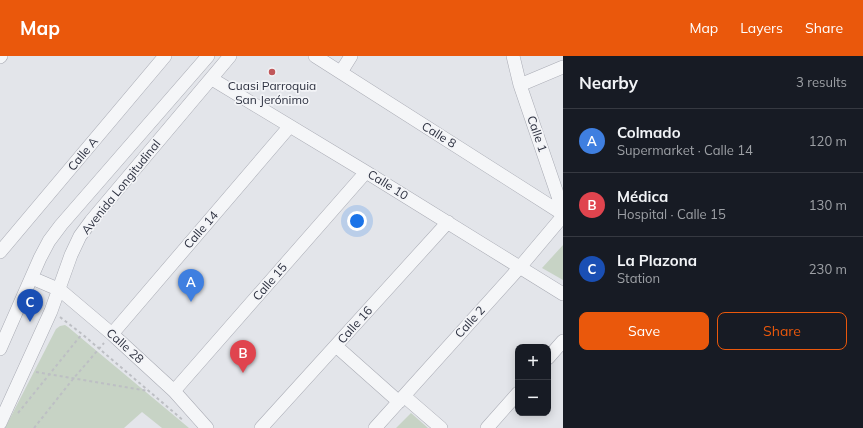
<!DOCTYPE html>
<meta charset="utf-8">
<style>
:root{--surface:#171b24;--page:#242831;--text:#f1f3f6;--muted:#9ea1a6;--line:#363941;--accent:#ea580c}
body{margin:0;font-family:Mulish,sans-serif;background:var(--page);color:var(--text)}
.controls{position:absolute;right:12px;bottom:12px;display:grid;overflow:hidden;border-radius:8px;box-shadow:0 2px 10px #0003}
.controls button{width:36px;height:36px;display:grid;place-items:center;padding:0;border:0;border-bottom:1px solid var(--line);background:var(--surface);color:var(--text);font:20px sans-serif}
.you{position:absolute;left:357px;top:165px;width:14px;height:14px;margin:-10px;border:3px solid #fff;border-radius:50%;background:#1a73e8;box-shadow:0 0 0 6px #1a73e833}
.badge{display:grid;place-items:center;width:26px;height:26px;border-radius:50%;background:var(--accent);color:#fff;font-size:13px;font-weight:700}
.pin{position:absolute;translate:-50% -33px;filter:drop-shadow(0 1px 2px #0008)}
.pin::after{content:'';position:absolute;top:21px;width:14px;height:12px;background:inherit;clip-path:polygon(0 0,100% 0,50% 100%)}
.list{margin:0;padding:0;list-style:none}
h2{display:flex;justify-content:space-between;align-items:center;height:52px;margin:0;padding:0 16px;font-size:17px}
h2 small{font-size:13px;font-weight:400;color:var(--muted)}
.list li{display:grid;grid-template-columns:26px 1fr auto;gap:12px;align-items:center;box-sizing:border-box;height:64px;padding:0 16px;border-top:1px solid var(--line)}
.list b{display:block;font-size:15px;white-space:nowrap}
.list p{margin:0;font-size:13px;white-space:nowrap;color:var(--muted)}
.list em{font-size:13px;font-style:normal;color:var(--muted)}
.actions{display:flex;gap:8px;padding:12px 16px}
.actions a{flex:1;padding:9px 0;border:1px solid var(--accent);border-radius:8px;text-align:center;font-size:14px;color:var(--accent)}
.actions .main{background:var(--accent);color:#fff}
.map{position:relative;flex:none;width:563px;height:372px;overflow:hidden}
header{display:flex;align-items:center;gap:24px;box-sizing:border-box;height:56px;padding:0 20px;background:var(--accent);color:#fff}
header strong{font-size:19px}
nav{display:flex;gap:22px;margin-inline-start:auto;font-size:14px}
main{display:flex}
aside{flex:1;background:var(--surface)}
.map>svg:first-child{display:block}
.green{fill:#c7d3c5}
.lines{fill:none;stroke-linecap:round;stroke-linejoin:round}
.minor-casing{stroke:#a9abb4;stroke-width:14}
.path{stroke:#bdbfc4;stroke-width:2;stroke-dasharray:3 3;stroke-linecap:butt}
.minor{stroke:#f5f6f8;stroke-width:13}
.poi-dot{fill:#c0575a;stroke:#f3f4f7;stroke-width:1.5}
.labels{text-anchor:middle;stroke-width:3.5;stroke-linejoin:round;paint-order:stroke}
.poi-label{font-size:12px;fill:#2d3140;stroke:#f3f4f7}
.street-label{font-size:12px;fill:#2d3140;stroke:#f3f4f7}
</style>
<header>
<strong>Map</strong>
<nav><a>Map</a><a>Layers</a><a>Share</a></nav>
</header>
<main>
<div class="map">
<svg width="563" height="372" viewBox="0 0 563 372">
<rect width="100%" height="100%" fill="#e3e5ea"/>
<path class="green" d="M563,189V224L542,212Z
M65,269L68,271L189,372H162L142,356L124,372H5L56,273L60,270Z
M411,357L428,372H396Z"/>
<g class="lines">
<defs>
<path id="minor" d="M315,0L563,158
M513,0L520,29L563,155
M0,1L1,0
M341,16L351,0
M212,23L366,116L563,238
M520,29L563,11
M0,196L165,0
M32,222L60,234L112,278L174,335L207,372
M112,278L290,70
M336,290L399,346
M0,293L40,202L49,185L61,169L208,0
M548,302L563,285
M174,335L366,116
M404,340L441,372
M0,367L51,255L71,199L80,180L91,165L230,0
M261,372L448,166
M375,372L520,211L563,160
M487,372L518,337"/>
</defs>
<use href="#minor" class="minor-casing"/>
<path class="path" d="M60,261L82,278L184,365
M36,316L148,335
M18,357L82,278
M34,372L73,323L104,287"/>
<use href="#minor" class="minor"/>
</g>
<circle class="poi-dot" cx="272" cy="16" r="4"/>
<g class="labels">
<g class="poi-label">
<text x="272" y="34">Cuasi Parroquia<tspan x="272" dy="14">San Jerónimo</tspan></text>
</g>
<g class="street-label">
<text transform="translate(537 78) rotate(71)" y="4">Calle 1</text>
<text transform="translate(439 79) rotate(32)" y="4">Calle 8</text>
<text transform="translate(83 98) rotate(-50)" y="4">Calle A</text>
<text transform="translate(388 129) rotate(32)" y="4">Calle 10</text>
<text transform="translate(121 131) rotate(-51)" y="4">Avenida Longitudinal</text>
<text transform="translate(201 174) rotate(-49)" y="4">Calle 14</text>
<text transform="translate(270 226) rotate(-49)" y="4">Calle 15</text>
<text transform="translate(470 266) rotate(-48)" y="4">Calle 2</text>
<text transform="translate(355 269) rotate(-48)" y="4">Calle 16</text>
<text transform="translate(125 290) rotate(42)" y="4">Calle 28</text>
</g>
</g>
</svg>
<div class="controls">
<button>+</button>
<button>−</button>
</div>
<div class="you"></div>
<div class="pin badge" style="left:191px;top:246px;background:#3f7fe0">A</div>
<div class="pin badge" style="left:243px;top:317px;background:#e0444e">B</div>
<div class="pin badge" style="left:30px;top:266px;background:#1a4fb4">C</div>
</div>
<aside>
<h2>Nearby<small>3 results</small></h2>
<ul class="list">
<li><span class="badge" style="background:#3f7fe0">A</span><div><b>Colmado</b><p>Supermarket · Calle 14</p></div><em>120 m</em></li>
<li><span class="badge" style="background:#e0444e">B</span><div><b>Médica</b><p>Hospital · Calle 15</p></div><em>130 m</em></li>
<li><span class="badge" style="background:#1a4fb4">C</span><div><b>La Plazona</b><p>Station</p></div><em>230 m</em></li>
</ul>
<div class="actions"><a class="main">Save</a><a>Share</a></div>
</aside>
</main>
